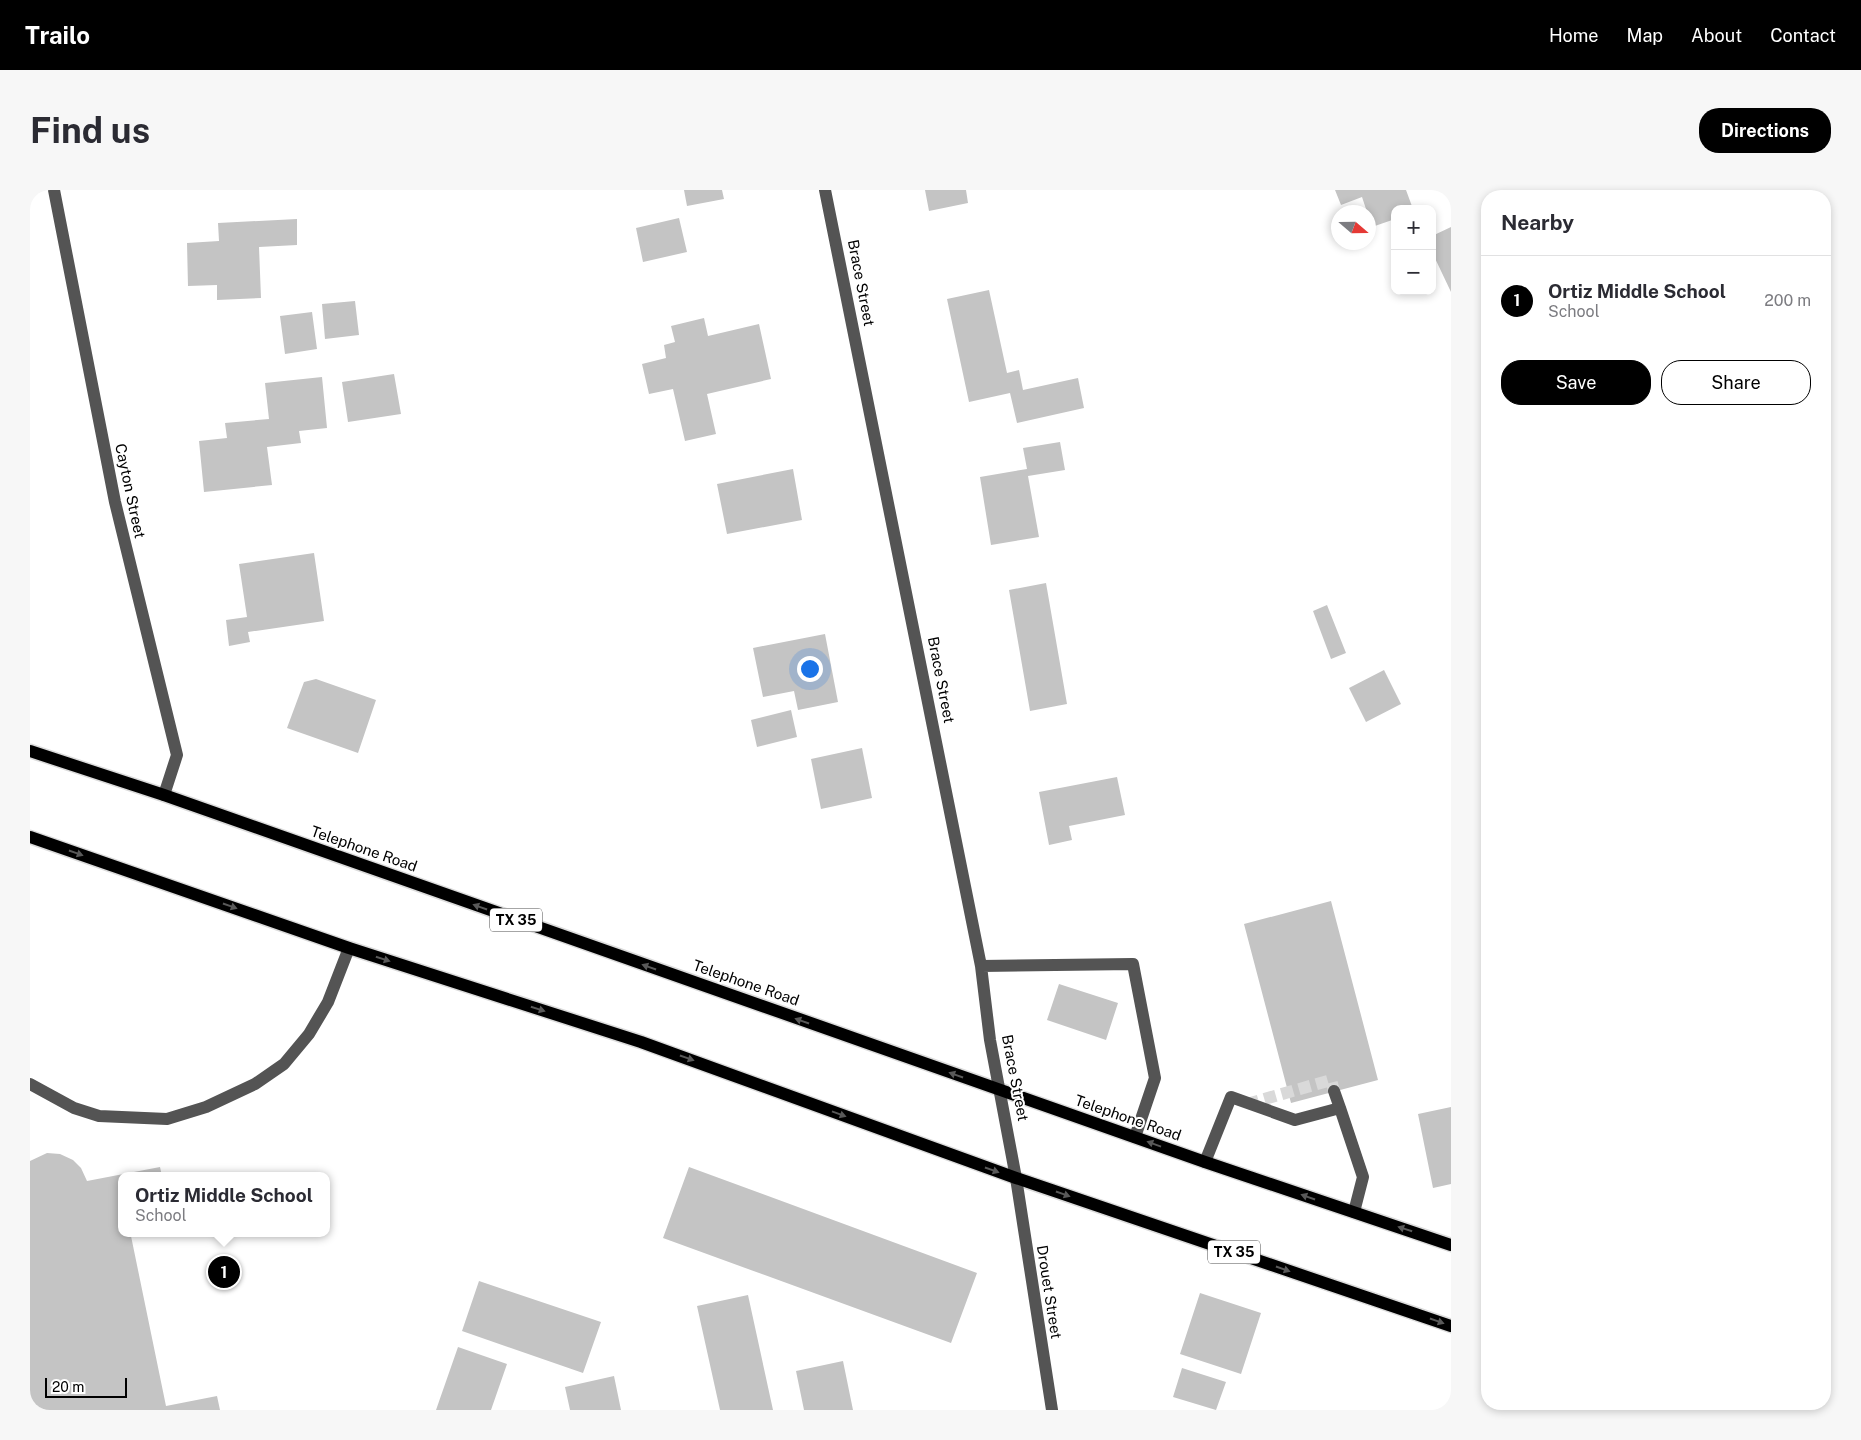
<!DOCTYPE html>
<meta charset="utf-8">
<style>
:root{--surface:#fff;--page:#f7f7f7;--text:#2b2b33;--muted:#7c7c81;--line:#e1e1e2;--accent:#000}
body{margin:0;font-family:"Public Sans",sans-serif;background:var(--page);color:var(--text)}
.controls{position:absolute;right:15px;top:15px;display:grid;overflow:hidden;border-radius:10px;box-shadow:0 2px 8px #0003}
.controls button{width:45px;height:45px;display:grid;place-items:center;padding:0;border:0;border-bottom:1px solid var(--line);background:var(--surface);color:var(--text);font:25px sans-serif}
.compass{position:absolute;left:1301px;top:15px;width:45px;height:45px;border-radius:50%;background:var(--surface);box-shadow:0 2px 8px #0003;rotate:110deg}
.scale{position:absolute;left:15px;bottom:12px;width:82px;box-sizing:border-box;padding-left:5px;border:2px solid #000;border-top:0;font-size:14px;line-height:18px;white-space:nowrap;color:#000;-webkit-text-stroke:4px #fff;paint-order:stroke}
.you{position:absolute;left:779px;top:478px;width:18px;height:18px;margin:-12px;border:4px solid #fff;border-radius:50%;background:#1a73e8;box-shadow:0 0 0 8px #1a73e833}
.badge{display:grid;place-items:center;width:32px;height:32px;border-radius:50%;background:var(--accent);color:#fff;font-size:16px;font-weight:700}
.pin{position:absolute;translate:-50% -50%;border:2px solid #fff;box-shadow:0 1px 5px #0006}
.popup{position:absolute;left:88px;top:982px;width:212px;height:65px;box-sizing:border-box;display:grid;place-content:center;border-radius:10px;background:var(--surface);filter:drop-shadow(0 1px 4px #0005);font-size:16px;white-space:nowrap;color:var(--muted)}
.popup b{font-size:19px;color:var(--text)}
.popup::after{content:'';position:absolute;left:50%;top:100%;margin-left:-10px;border:10px solid transparent;border-top-color:var(--surface)}
.list{margin:0;padding:0;list-style:none}
h2{display:flex;justify-content:space-between;align-items:center;height:65px;margin:0;padding:0 20px;font-size:21px}
h2 small{font-size:16px;font-weight:400;color:var(--muted)}
.list li{display:grid;grid-template-columns:32px 1fr auto;gap:15px;align-items:center;box-sizing:border-box;height:90px;padding:0 20px;border-top:1px solid var(--line)}
.list b{display:block;font-size:19px;white-space:nowrap}
.list p{margin:0;font-size:16px;white-space:nowrap;color:var(--muted)}
.list em{font-size:16px;font-style:normal;color:var(--muted)}
.actions{display:flex;gap:10px;padding:15px 20px}
.actions a{flex:1;padding:11px 0;border:1px solid var(--accent);border-radius:20px;text-align:center;font-size:18px;color:var(--accent)}
.actions .main{background:var(--accent);color:#fff}
.map{position:relative;flex:none;width:1421px;height:1220px;overflow:hidden;border-radius:20px}
header{display:flex;align-items:center;gap:30px;box-sizing:border-box;height:70px;padding:0 25px;background:var(--accent);color:#fff}
header strong{font-size:24px}
nav{display:flex;gap:28px;margin-inline-start:auto;font-size:18px}
.intro{display:flex;align-items:center;justify-content:space-between;box-sizing:border-box;height:120px;padding:0 30px}
h1{margin:0;font-size:35px}
.button{padding:12px 22px;border-radius:20px;background:var(--accent);color:#fff;font-size:18px;font-weight:700}
main{display:flex;gap:30px;padding:0 30px}
aside{flex:1;background:var(--surface);border-radius:20px;box-shadow:0 2px 8px #0003}
.map>svg:first-child{display:block}
.building{fill:#c4c4c4}
.lines{fill:none;stroke-linecap:round;stroke-linejoin:round}
.minor-tunnel{stroke:#d9d9d9;stroke-width:12;stroke-dasharray:12 6;stroke-linecap:butt}
.major-casing{stroke:#dbdbdb;stroke-width:15}
.minor{stroke:#545454;stroke-width:12}
.major{stroke:#000;stroke-width:12}
.oneway{fill:#595959}
.labels{text-anchor:middle;stroke-width:4;stroke-linejoin:round;paint-order:stroke}
.shield{fill:#fff;stroke:#4c4c4c;stroke-width:1}
.shield-label{font-size:14px;font-weight:bold;fill:#000}
.street-label{font-size:15px;fill:#000;stroke:#fff}
</style>
<header>
<strong>Trailo</strong>
<nav><a>Home</a><a>Map</a><a>About</a><a>Contact</a></nav>
</header>
<div class="intro"><h1>Find us</h1><a class="button">Directions</a></div>
<main>
<div class="map">
<svg width="1421" height="1220" viewBox="0 0 1421 1220">
<rect width="100%" height="100%" fill="#fff"/>
<path class="building" d="M654,0H692L694,9L657,16Z
M895,0H936L938,13L899,21Z
M1305,0H1376L1383,19H1365V29L1342,37L1332,7L1311,15Z
M649,28L657,62L613,72L606,38Z
M267,29V55L229,57L231,108L187,110V95L158,96L157,53L189,51L188,33Z
M1421,37V102L1402,62V46Z
M959,100L977,183L989,180L993,200L1048,188L1054,218L987,233L980,203L939,212L917,109Z
M325,111L329,145L295,149L292,114Z
M282,122L287,159L255,164L250,126Z
M674,128L678,146L729,134L741,189L677,204L686,244L655,251L643,199L619,204L612,174L636,168L634,155L645,152L641,136Z
M364,184L371,224L318,232L312,192Z
M292,187L297,238L269,241L271,253L237,257L242,295L174,302L169,251L197,248L195,233L239,229L235,193Z
M1030,252L1035,280L998,286L1009,347L961,355L950,287L997,279L993,258Z
M763,279L772,330L697,344L687,294Z
M284,363L294,431L218,442L220,452L199,456L196,430L217,427L209,374Z
M1016,393L1037,514L1000,521L979,400Z
M1297,415L1316,463L1301,469L1283,421Z
M795,444L808,512L768,520L764,501L733,507L723,458Z
M1354,480L1371,514L1336,532L1319,498Z
M286,489L346,510L328,563L257,538L274,492Z
M761,520L767,547L727,557L721,530Z
M832,558L842,608L791,619L781,569Z
M1087,587L1095,625L1039,636L1042,650L1019,655L1009,602Z
M1301,711L1348,890L1261,913L1214,734Z
M1029,794L1088,813L1076,850L1017,830Z
M1421,917V994L1403,998L1388,924Z
M17,963L30,964L43,970L51,978L57,991L130,977L132,986H91V1043H108L101,1046L136,1216L187,1206L190,1220H0V971Z
M659,977L947,1083L921,1153L633,1048Z
M449,1091L571,1132L553,1183L432,1141Z
M1170,1103L1231,1123L1211,1184L1150,1164Z
M718,1105L743,1220H690L667,1116Z
M428,1157L477,1174L461,1220H406Z
M813,1171L823,1220H774L766,1181Z
M1152,1178L1196,1192L1186,1220L1143,1207Z
M584,1186L591,1220H540L535,1197Z"/>
<g class="lines">
<path class="minor-tunnel" d="M1217,914L1301,890L1304,901"/>
<defs>
<path id="major" d="M0,561L134,605L1175,972L1421,1055
M0,647L319,758L611,852L986,988L1421,1136"/>
</defs>
<use href="#major" class="major-casing"/>
<path class="minor" d="M24,0L85,312L147,565L134,605
M795,0L951,776L960,850L986,988L1022,1220
M951,776L1103,774L1125,888L1105,947
M0,894L44,918L69,926L137,929L176,917L225,894L254,874L279,844L298,812L319,758
M1304,901L1310,918
M1175,972L1201,907L1265,930L1310,918L1333,987L1324,1022"/>
<use href="#major" class="major"/>
</g>
<defs><path id="oneway-solid" d="M-6-.8H1V-3.2L6.5 0L1 3.2V.8H-6Z" transform="scale(1.25)"/></defs>
<g class="oneway">
<use href="#oneway-solid" transform="translate(46 663) rotate(19)"/>
<use href="#oneway-solid" transform="translate(200 716) rotate(19)"/>
<use href="#oneway-solid" transform="translate(450 717) rotate(-161)"/>
<use href="#oneway-solid" transform="translate(353 769) rotate(18)"/>
<use href="#oneway-solid" transform="translate(619 777) rotate(-161)"/>
<use href="#oneway-solid" transform="translate(508 819) rotate(18)"/>
<use href="#oneway-solid" transform="translate(772 831) rotate(-161)"/>
<use href="#oneway-solid" transform="translate(657 868) rotate(19)"/>
<use href="#oneway-solid" transform="translate(926 885) rotate(-161)"/>
<use href="#oneway-solid" transform="translate(809 924) rotate(20)"/>
<use href="#oneway-solid" transform="translate(1124 954) rotate(-160)"/>
<use href="#oneway-solid" transform="translate(962 980) rotate(19)"/>
<use href="#oneway-solid" transform="translate(1033 1004) rotate(19)"/>
<use href="#oneway-solid" transform="translate(1278 1007) rotate(-161)"/>
<use href="#oneway-solid" transform="translate(1375 1039) rotate(-162)"/>
<use href="#oneway-solid" transform="translate(1253 1079) rotate(19)"/>
<use href="#oneway-solid" transform="translate(1407 1131) rotate(19)"/>
</g>
<g class="labels">
<g class="shield">
<rect x="460" y="718.5" width="52" height="23" rx="4"/>
<rect x="1178" y="1050.5" width="52" height="23" rx="4"/>
</g>
<g class="shield-label">
<text x="486" y="735">TX 35</text>
<text x="1204" y="1067">TX 35</text>
</g>
<g class="street-label">
<text transform="translate(831 93) rotate(79)" y="5">Brace Street</text>
<text transform="translate(100 301) rotate(78)" y="5">Cayton Street</text>
<text transform="translate(911 490) rotate(79)" y="5">Brace Street</text>
<text transform="translate(334 659) rotate(19)" y="5">Telephone Road</text>
<text transform="translate(716 793) rotate(19)" y="5">Telephone Road</text>
<text transform="translate(985 888) rotate(79)" y="5">Brace Street</text>
<text transform="translate(1098 928) rotate(19)" y="5">Telephone Road</text>
<text transform="translate(1019 1102) rotate(81)" y="5">Drouet Street</text>
</g>
</g>
</svg>
<div class="controls">
<button>+</button>
<button>−</button>
</div>
<svg class="compass" viewBox="-18 -18 36 36"><path d="M0-13l5 13h-10z" fill="#e53935"/><path d="M0 13l5-13h-10z" fill="#7c7c81"/></svg>
<div class="scale">20 m</div>
<div class="you"></div>
<div class="pin badge" style="left:194px;top:1082px">1</div>
<div class="popup"><b>Ortiz Middle School</b>School</div>
</div>
<aside>
<h2>Nearby<small></small></h2>
<ul class="list">
<li><span class="badge">1</span><div><b>Ortiz Middle School</b><p>School</p></div><em>200 m</em></li>
</ul>
<div class="actions"><a class="main">Save</a><a>Share</a></div>
</aside>
</main>
